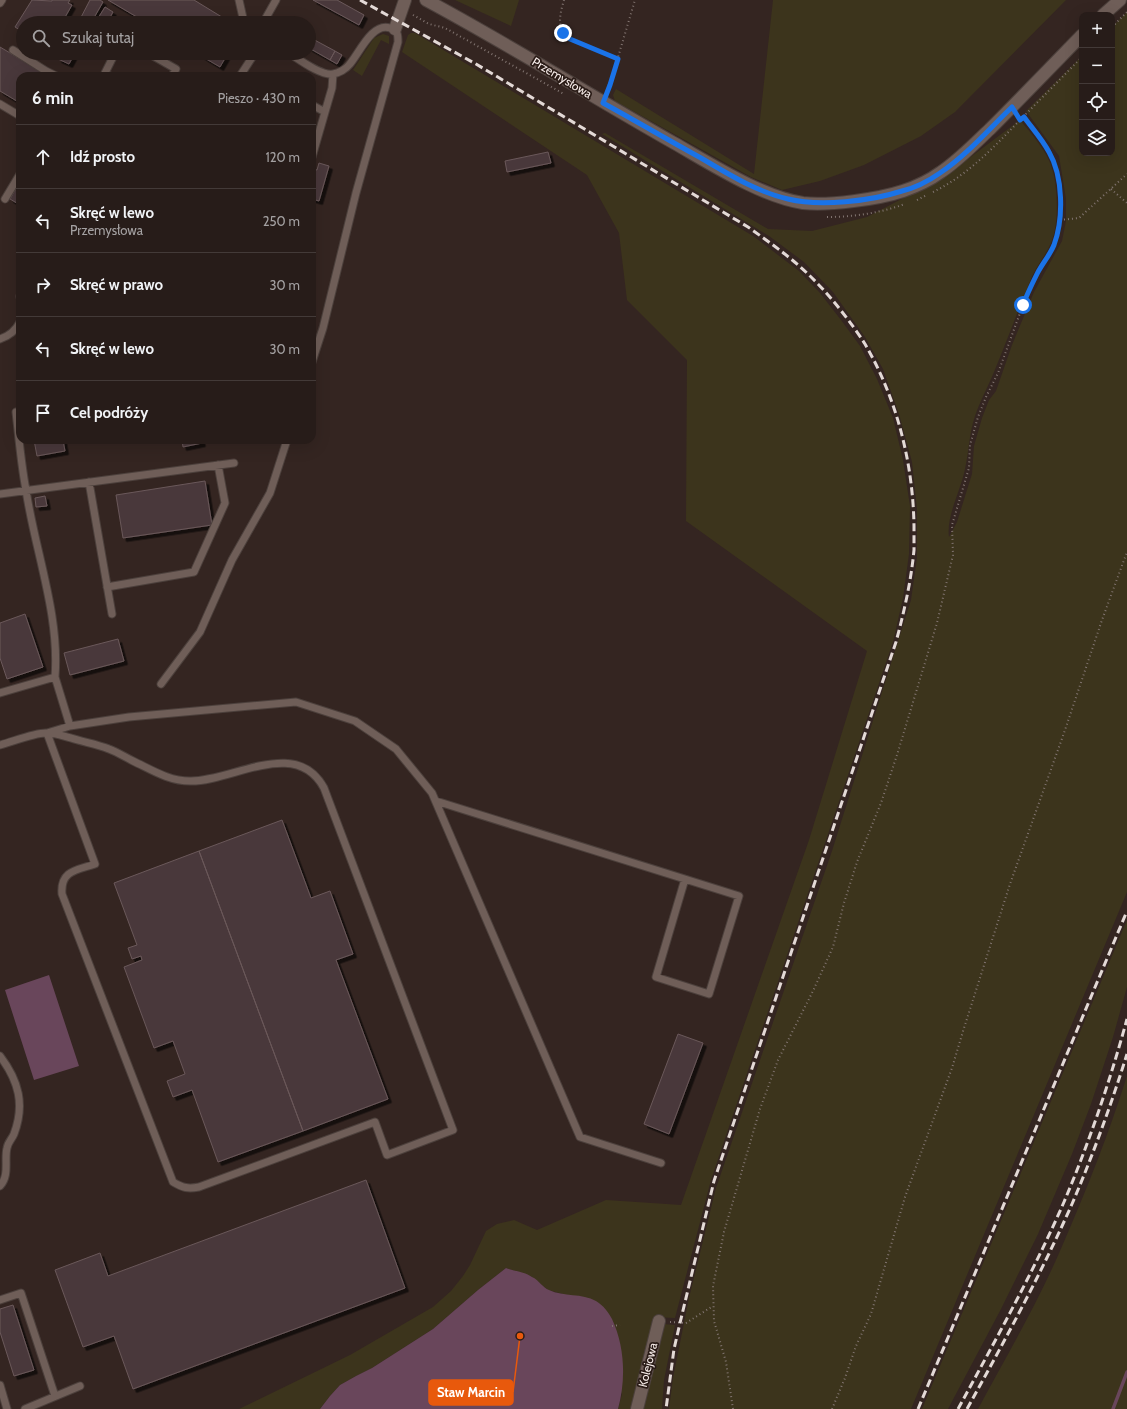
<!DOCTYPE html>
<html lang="pl">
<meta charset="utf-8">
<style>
:root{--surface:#271c19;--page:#332926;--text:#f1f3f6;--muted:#a4a1a2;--line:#433a38}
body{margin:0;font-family:Cabin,sans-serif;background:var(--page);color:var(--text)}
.controls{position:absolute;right:12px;top:12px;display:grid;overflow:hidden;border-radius:8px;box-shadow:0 4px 16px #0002}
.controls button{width:36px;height:36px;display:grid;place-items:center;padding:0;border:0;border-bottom:1px solid var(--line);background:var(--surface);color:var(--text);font:20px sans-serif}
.stop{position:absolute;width:12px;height:12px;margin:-9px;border:3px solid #1a73e8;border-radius:50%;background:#fff}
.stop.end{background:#1a73e8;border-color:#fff;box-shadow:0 1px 4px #0008}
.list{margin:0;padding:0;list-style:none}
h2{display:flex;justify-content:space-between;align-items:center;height:52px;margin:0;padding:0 16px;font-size:17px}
h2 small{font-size:13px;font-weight:400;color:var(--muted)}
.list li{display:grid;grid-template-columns:26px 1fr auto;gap:12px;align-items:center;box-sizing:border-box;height:64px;padding:0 16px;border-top:1px solid var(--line)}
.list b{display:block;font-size:15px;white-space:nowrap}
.list p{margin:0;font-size:13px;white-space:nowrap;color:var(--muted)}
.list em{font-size:13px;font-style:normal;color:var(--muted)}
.icon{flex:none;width:22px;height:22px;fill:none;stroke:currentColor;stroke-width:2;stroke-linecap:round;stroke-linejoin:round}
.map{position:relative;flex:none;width:1127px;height:1409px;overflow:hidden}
.search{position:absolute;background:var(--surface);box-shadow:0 4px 16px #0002;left:16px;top:16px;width:300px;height:44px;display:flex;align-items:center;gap:10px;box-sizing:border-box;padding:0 14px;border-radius:22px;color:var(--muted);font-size:15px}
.panel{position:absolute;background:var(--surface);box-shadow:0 4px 16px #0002;left:16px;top:72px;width:300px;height:372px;border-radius:12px}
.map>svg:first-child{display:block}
.green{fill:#3c341c}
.water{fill:#69465b}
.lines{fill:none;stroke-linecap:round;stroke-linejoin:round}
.stream{stroke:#69465b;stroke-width:3.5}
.building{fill:#4a393b;stroke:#6a585a;filter:url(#shadow)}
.lane-casing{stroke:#4c403c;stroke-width:9}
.street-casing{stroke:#4c403c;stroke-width:14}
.path{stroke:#827571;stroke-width:2;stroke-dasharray:1 3;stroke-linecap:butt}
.lane{stroke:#6f5e58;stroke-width:7}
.street{stroke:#6f5e58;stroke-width:12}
.rail{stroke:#e3d9d6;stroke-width:3;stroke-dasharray:8 4;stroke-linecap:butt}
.route{stroke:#1a73e8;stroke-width:5}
.labels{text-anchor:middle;stroke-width:3.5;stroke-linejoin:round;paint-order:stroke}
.street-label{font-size:12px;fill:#f9efec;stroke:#2a1c17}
.leader{fill:none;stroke:#e8590c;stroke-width:1.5}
.callout-dot{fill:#e8590c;stroke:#2a1c17;stroke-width:1.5}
.callout{fill:#e8590c;stroke:#e8590c;stroke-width:1.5}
.callout-label{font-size:13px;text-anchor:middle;font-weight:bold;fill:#fff}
</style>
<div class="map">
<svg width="1127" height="1409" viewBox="0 0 1127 1409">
<defs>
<filter id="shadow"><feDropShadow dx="3.5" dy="3.5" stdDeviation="0" flood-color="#0009"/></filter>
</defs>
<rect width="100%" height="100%" fill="#342521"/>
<path class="green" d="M455,0H519L511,26Z
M773,0H1066L955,112L921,136L864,165L820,181L782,190L751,177L615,101L613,95L616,89L754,174Z
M1127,12V892L911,1409H669L673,1378L689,1298L716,1188L832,851L911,600L917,558V509L912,462L899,414L883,369L865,337L833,292L804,262L769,236L602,134L605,133L768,229L812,231L867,217L944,177L1020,120C1034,137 1050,154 1054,176C1058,196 1059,229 1049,247C1044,258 1035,268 1031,279C1018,310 1007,341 994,372C988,387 980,401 975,416C969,434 969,451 965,469C961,490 946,516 949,537L957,522L972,474L974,446L982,418L989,400L996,391L1012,345L1034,292L1062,241L1066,221V199L1059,156L1026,111L1082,56V153H1112V27Z
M411,33H415L753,236L799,271L820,293L841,320L860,346L877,379L893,418L903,460L910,506L909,554L903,598L893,642L711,1180L675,1318L654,1317L632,1409H618L622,1394L563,1294L548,1290L532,1277L506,1268L478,1290L433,1329L372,1368L356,1376L340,1385L330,1396L320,1409H239L350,1355L433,1307L451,1291L463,1276L470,1265L486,1231L497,1224L514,1220L537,1230L606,1200L681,1205L809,840L867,651L686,521L687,360L627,300L619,233L587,175L402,52L408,35Z
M383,34L389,36V44L381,40L362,76L353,70L374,38Z
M1127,920V987L1113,1037L1091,1104L1072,1154L1038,1234L1001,1309L948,1409H922Z
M1127,1076V1409H978C1007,1355 1039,1301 1063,1244C1087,1189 1109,1133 1127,1076Z
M663,1324L675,1325L664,1380L662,1409H640Z"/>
<path class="water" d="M49,975L79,1066L34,1080L5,990Z
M506,1268C514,1271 525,1272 532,1277C539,1280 543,1288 549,1290C564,1297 582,1293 596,1301C603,1305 609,1313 612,1319C625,1347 626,1380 618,1409H320L330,1396L340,1385L356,1376L372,1368L433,1329L478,1290Z"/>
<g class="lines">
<path class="stream" d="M1113,1409L1127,1372"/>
</g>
<path class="building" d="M32,0L52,1V0H70L68,3L72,5L64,19L66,20L64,23H23V32L15,27Z
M90,0H100L103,2L91,23H78Z
M108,0H194L230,22L229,23H147Z
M313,0H337L364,15L359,25Z
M105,7L113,12L107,23H95Z
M309,37L335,51L330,60L309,48Z
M0,47L49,76H20V103L0,91Z
M335,51L342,55L337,64L330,60Z
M61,53H75L69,64L58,59Z
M197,53H212L208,60Z
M212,53H228L220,67L208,60Z
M548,152L551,163L507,172L505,161Z
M319,163L329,166L319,201L312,199V172L313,169L317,170Z
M20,181V205L10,199Z
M34,440H63L65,451L37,456Z
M182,440H201L202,443L183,447Z
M205,481L212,525L123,538L116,495Z
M45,496L47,506L36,507L35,498Z
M25,614L43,667L7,679L0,658V623Z
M118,639L124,661L70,675L64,653Z
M282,820L311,898L330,891L353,954L336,960L388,1099L303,1131L199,851Z
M199,851L303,1131L218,1162L192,1090L173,1097L167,1081L185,1074L173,1041L154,1048L124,967L142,960L141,956L132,959L128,948L137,945L114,883Z
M678,1034L703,1043L669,1134L644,1124Z
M366,1180L405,1288L133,1389L114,1336L83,1347L55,1270L100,1253L108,1276Z
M13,1305L34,1370L14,1376L0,1332V1309Z"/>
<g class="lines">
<defs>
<path id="lane" d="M239,0L243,18L247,23
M0,3L2,0
M263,23L276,0
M13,50L46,71L56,76
M148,53L176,69L172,76
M289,53C300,60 321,76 333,74C339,73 346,69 349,65C359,54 372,22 390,28C398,30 398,35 398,42L356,193L323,328L312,362
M110,76L105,73L115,53
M240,76L255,53
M0,104L20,116
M312,105L325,112L312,157
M325,112L332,88L333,74
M5,199L20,174
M20,296V297
M0,339C9,336 16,330 20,322
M89,482L112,614
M0,494L234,463
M107,587L194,572L225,503L218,465
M55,677L70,726
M161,684L200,632L232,560L270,493L287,440
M0,693L55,677C60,615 35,551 26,490C21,464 19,438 16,412
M0,745C12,742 36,732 47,733C55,733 63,736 71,738C83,742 97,744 109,749C117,752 125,757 133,761C152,770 169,781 190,781C232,782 296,736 324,788L453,1130L387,1155L375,1122L199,1187C188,1189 183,1188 173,1182L62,894C60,870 78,870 95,864L47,733L70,726L129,717L296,702L355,721L396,749L432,793L580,1137L661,1163
M436,801L739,896L709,994L656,977L685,879
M0,1056C19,1081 25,1105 14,1134C12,1139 8,1142 7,1148C4,1160 10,1175 0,1186
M0,1300L21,1293L55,1396
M0,1385L7,1409
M25,1409L80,1386"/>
<path id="street" d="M426,0C510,45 591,96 674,143C711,164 762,197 803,203C828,206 879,199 903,191C915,187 930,180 941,172C959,160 974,144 990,129C1021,98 1051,67 1082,35
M1103,15L1120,0
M395,29L405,0
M637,1409L659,1321"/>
</defs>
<use href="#lane" class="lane-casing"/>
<use href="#street" class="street-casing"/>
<path class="path" d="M564,0C561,10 557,24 564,33C571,42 606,54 618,59
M413,15L429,24L445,28L564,94
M1112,27L1127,12
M608,91L635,0
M1023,117L1082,57
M1111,189L1127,203
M933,192C968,175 993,148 1020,120
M917,200L927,195
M827,217C853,217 880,213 905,204
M1060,220L1079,218L1127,174
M670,1322L686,1323L713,1306
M612,1326L620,1325
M733,1409L726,1362L714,1321L713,1286L724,1232L760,1109L778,1060L813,991L833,947L844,903L857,862L881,803L897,755L937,623L953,555L952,525L969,468L970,445L978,417L986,397L998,373L1023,305L1037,274L1054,245L1057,233L1060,220L1061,203L1058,177L1054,163L1043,142L1024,117L1020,120L1018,116
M832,1409L845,1378L856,1346L871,1314L905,1197L952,1068L964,1028L1010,884L1064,733L1102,620L1127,552"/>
<use href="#lane" class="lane"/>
<use href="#street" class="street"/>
<path class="rail" d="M360,0L476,64L748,227C772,244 796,261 816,282C832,298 853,325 865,344C897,399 913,463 914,526C914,534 914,542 914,550C911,582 904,612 896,642L714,1181L680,1323L674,1349L666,1409
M918,1409L1127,911
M958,1409C995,1341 1033,1273 1064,1202C1089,1143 1110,1081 1127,1019
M967,1409C1004,1342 1041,1274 1072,1204C1093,1155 1111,1105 1127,1054"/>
</g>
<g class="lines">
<path class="route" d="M563,33L570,39L618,59L610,85L603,103C636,121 668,140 701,158C728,174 757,192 788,199C820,207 871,201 902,191C915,188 930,180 940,173C967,155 989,129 1012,107L1020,120L1024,117C1032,128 1042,139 1049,152C1063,176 1064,218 1054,245C1050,255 1042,264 1037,274C1032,284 1027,294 1023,305"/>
</g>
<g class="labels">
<g class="street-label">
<text transform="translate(562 78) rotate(31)" y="4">Przemysłowa</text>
<text transform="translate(648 1365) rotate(-76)" y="4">Kolejowa</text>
</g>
</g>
<path class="leader" d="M520 1336L513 1392"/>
<circle class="callout-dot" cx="520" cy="1336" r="4"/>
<rect class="callout" x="429" y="1380" width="84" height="25" rx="4"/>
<g class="callout-label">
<text x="471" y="1397">Staw Marcin</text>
</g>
</svg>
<div class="controls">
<button>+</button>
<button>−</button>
<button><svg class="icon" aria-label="locate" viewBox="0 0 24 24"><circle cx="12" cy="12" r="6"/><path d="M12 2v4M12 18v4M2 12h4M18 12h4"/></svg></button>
<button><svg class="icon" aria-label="layers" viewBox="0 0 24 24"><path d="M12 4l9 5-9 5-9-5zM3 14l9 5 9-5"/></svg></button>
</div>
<div class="stop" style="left:1023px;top:305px"></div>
<div class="stop end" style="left:563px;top:33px"></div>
<div class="search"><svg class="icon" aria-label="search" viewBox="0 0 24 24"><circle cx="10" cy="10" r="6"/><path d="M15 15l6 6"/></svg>Szukaj tutaj</div>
<section class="panel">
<h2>6 min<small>Pieszo · 430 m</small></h2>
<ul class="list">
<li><svg class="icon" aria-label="ahead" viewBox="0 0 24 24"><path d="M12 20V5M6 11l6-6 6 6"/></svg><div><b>Idź prosto</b></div><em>120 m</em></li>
<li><svg class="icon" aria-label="left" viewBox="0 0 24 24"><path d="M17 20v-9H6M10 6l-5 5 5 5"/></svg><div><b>Skręć w lewo</b><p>Przemysłowa</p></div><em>250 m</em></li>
<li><svg class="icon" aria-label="right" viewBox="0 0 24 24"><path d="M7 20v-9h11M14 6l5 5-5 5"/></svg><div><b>Skręć w prawo</b></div><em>30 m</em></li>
<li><svg class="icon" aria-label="left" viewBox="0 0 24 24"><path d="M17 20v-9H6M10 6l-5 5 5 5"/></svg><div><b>Skręć w lewo</b></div><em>30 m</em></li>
<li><svg class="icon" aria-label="arrive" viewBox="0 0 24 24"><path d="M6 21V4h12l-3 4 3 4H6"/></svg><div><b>Cel podróży</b></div></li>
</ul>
</section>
</div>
